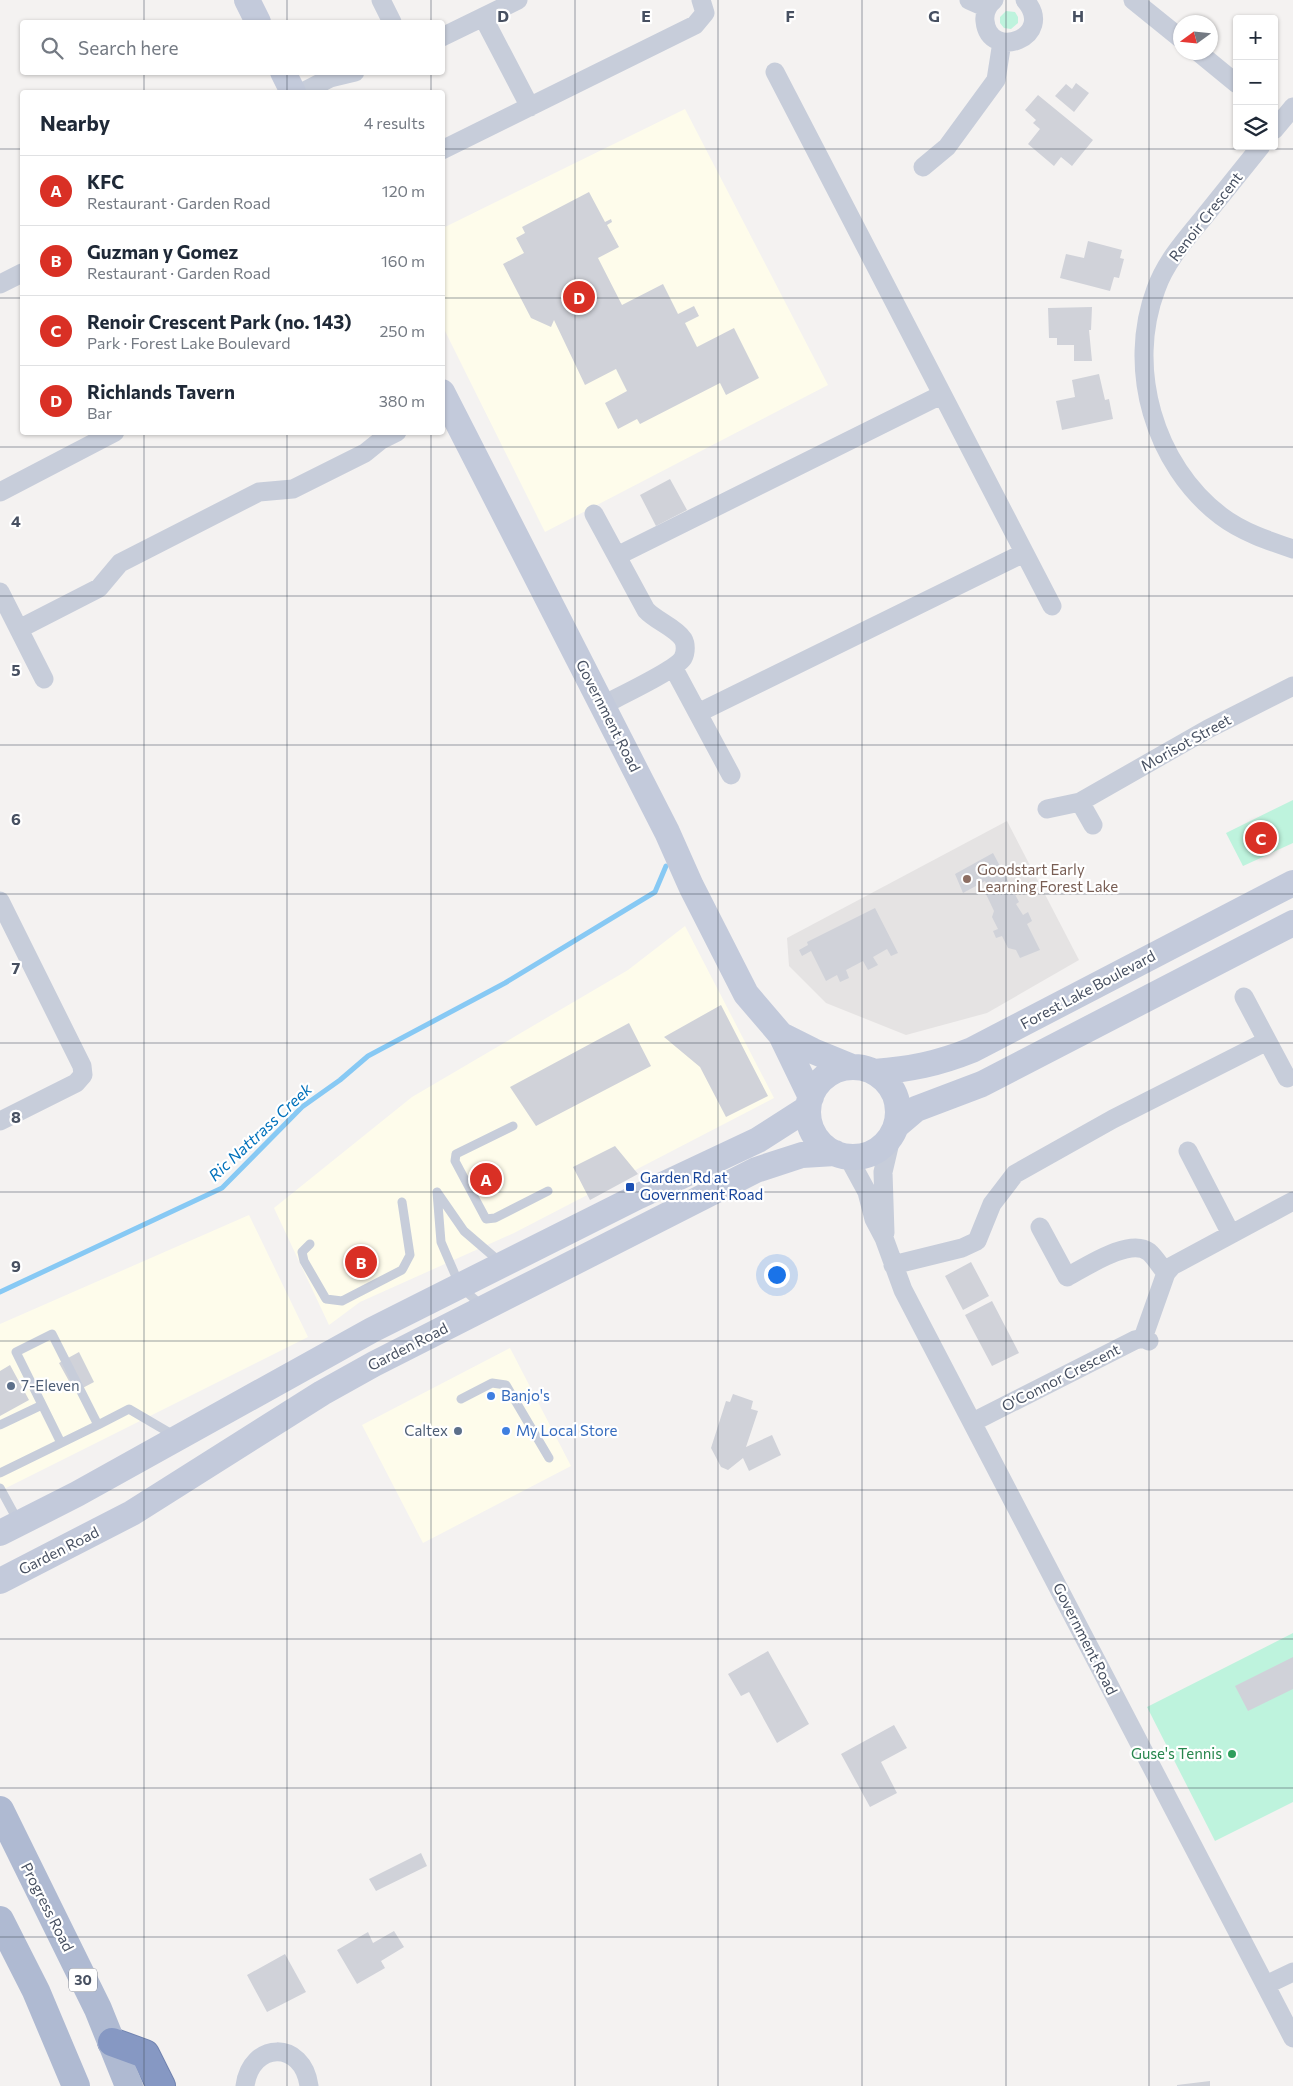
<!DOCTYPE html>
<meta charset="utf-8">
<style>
:root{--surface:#fff;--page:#f2f2f3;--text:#1f2937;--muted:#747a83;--line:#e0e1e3;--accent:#d93025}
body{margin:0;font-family:Commissioner,sans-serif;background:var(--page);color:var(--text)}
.controls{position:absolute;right:15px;top:15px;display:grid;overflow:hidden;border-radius:5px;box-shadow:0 1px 4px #0004}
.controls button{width:45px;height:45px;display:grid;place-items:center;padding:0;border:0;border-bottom:1px solid var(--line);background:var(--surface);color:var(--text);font:25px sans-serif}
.compass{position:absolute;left:1173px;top:15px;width:45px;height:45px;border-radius:50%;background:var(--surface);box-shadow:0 1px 4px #0004;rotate:255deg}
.you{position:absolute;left:776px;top:1274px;width:18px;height:18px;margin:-12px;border:4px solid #fff;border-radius:50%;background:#1a73e8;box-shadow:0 0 0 8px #1a73e833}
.badge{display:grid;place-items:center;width:32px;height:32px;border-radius:50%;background:var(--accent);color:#fff;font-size:16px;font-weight:700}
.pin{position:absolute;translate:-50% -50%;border:2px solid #fff;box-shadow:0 1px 5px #0006}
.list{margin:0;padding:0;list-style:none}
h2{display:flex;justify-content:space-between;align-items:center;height:65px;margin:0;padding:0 20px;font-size:21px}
h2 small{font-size:16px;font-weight:400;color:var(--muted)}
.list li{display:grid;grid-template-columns:32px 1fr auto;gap:15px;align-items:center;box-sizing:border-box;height:70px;padding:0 20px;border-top:1px solid var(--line)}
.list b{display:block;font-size:19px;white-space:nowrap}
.list p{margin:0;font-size:16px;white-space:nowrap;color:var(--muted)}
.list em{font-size:16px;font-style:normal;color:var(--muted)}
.icon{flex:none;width:28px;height:28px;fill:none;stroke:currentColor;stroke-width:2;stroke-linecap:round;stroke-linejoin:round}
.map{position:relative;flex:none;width:1293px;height:2086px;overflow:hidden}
.search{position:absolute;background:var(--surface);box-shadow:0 1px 4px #0004;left:20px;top:20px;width:425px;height:55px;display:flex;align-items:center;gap:12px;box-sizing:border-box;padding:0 18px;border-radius:5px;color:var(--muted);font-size:19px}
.panel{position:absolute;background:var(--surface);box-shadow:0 1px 4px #0004;left:20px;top:90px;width:425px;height:345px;border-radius:5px}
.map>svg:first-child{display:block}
.commercial{fill:#fefceb}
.education{fill:#e5e3e3}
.green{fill:#bef3dd}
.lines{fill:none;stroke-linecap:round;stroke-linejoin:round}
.stream{stroke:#87c9f4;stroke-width:5}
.building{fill:#d0d2d9}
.highway-casing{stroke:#7183af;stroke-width:30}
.lane{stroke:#c7cdda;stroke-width:9}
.street{stroke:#c7cdda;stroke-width:19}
.secondary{stroke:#c3cadb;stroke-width:26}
.primary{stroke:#afbad2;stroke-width:28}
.highway{stroke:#8698c3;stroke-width:28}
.grid{fill:none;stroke:#475061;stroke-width:1;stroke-opacity:0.55}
.education-dot{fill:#8d6e63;stroke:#fff;stroke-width:2}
.transit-dot{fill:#1a4fb4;stroke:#fff;stroke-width:2}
.service-dot{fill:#5c6f8a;stroke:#fff;stroke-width:2}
.shop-dot{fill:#3f7fe0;stroke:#fff;stroke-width:2}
.leisure-dot{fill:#2e9e5b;stroke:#fff;stroke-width:2}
.labels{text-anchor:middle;stroke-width:4.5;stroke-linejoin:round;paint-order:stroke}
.shield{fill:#fff;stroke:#7e8490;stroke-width:1}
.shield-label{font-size:14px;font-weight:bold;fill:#475061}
.street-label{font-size:15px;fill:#475061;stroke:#fff}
.education-label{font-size:15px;fill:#785e54;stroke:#fff;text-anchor:start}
.transit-label{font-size:15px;fill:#164399;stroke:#fff;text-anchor:start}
.service-label{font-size:15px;fill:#4e5e75;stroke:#fff;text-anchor:start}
.shop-label{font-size:15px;fill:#366cbe;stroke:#fff;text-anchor:start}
.leisure-label{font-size:15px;fill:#27864d;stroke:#fff;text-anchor:end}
.water-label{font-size:16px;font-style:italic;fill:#0071bb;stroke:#fff}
.grid-label{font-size:16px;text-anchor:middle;font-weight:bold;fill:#475061;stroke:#fff;stroke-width:4.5;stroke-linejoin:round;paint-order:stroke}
</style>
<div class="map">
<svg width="1293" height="2086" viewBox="0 0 1293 2086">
<rect width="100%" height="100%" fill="#f4f2f1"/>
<path class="commercial" d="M685,109L828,385L545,532L443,327V228Z
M685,926L774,1098L514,1233L360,1302L329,1325L274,1208L412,1097L628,970Z
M249,1215L308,1337L0,1491V1324Z
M510,1348L571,1466L423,1543L362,1425Z"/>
<path class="education" d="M1007,821L1079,960L987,1013L906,1035L826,1003L789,966L787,938Z"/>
<path class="green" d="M1006,11L1015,12L1018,17V23L1011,29L1004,28L1000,23V17Z
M1293,800V843L1243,866L1226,833Z
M1293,1633V1802L1215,1841L1147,1707Z"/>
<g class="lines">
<path class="stream" d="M0,1292L222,1188L302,1107L340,1080L368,1056L505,983L655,892L666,866"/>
</g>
<path class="building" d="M1076,83L1089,93L1074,112L1055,96L1066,84L1072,89Z
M1038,95L1093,140L1072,166L1061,157L1054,166L1028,144L1040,129L1033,123L1036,120L1025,110Z
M589,192L605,222L611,219L612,222L607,225L619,247L598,258L622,305L663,284L678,314L694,306L699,316L685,323L697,347L734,328L759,378L726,395L720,383L640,424L637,419L618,429L605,403L627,391L616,369L585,385L554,320L551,327L531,318L503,264L524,253L516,238L525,233L522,227Z
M1088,241L1122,250L1120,258L1124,259L1119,278L1114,277L1110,291L1060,278L1066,254L1084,258Z
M1092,307L1091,330H1089L1092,361H1074V345H1057V338H1049L1048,308Z
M1099,374L1105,400L1109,399L1113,419L1062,430L1056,401L1075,397L1072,380Z
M670,479L687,510L656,526L640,495Z
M993,853L1019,902L1016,904L1023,915L1028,912L1032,921L1027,924L1040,950L1020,958L1016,950L1008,948L1002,936L996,938L993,931L998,929L992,917L994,911L986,894L991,892L985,881L963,893L955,874Z
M875,908L898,953L891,956L887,949L873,957L878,965L868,970L863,961L846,970L849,978L840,982L837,975L826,981L811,951L802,956L799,950L808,945L807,942Z
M721,1005L768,1096L726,1117L700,1067L664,1037Z
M629,1023L651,1066L536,1126L510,1087Z
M615,1146L638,1174L590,1200L573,1167Z
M971,1262L989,1296L963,1310L945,1276Z
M992,1301L1019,1353L992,1366L965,1315Z
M79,1352L94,1382L75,1392L59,1363Z
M10,1365L29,1400L0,1416V1371Z
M733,1394L753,1401L751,1409L758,1411L746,1447L772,1435L781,1455L749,1471L743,1458L728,1470L721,1467L711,1448L726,1401L730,1402Z
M768,1651L809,1724L777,1743L749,1692L741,1696L728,1674Z
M1293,1657V1689L1248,1711L1235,1686Z
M894,1725L907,1748L881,1762L897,1793L870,1807L841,1754Z
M421,1853L427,1866L376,1891L369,1879Z
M394,1931L404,1947L381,1961L385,1968L357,1984L337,1950L368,1932L373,1943Z
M285,1954L306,1992L267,2012L247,1975Z
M1210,2081V2086H1177V2085Z"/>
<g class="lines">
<defs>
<path id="highway" d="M112,2042L145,2054L161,2086"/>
</defs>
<use href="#highway" class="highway-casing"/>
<path class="lane" d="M513,1126L456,1154L455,1161L486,1219L495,1218L548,1191
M437,1192L441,1242L460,1286L482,1306
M437,1192L464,1231L500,1262
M310,1244L302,1252L304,1261L326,1299L342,1301L402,1270L410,1255L402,1202
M461,1399L492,1383L506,1385L549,1458
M0,1425L42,1405
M61,1443L16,1352L52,1334L98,1425L129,1409L175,1436
M0,1473L98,1425
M0,1488L18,1521"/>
<path class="street" d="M381,0L392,22
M969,0L987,8
M994,0C988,5 984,13 985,21C989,62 1057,37 1025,0
M1133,0L1180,38
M483,17L530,107
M442,37L518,0
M1198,52L1237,84
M775,72L1052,606
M303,92L330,78L355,72
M1274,130L1293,107
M1261,146C1242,170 1223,193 1204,217C1186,239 1166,261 1156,289C1126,368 1154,465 1221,516C1242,532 1269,541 1293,549
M442,150L695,25L705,13L701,0
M923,167L947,147L996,80L1002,42
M0,284L22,273
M0,492L115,432
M594,514L646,610C656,621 675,627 683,639C686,644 686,652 683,658C676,670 618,697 603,705
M617,556L941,395
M0,592L44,679
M19,629L99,588L120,563L259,492L293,489L365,453L381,440L397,432
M673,667L731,775
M698,713L1024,553
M1080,802L1208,729L1293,686
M1047,809L1080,802L1093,825
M0,901L82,1066L83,1075L76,1083L0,1121
M1244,997L1287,1078
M1188,1151L1231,1234
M848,1157L867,1192L874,1219L884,1238L903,1290L1293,2038
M1040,1227L1067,1277C1086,1267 1130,1237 1149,1252C1155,1257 1160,1266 1166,1273
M885,1233L883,1172L891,1138
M893,1265L962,1248L977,1241L992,1204L1015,1174L1113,1119L1267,1041
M1143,1338L1166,1273L1172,1266L1293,1201
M973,1422L1135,1340L1143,1338L1149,1341
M1266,1985L1293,1972
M245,2086C251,2041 303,2040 309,2086"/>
<path class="secondary" d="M247,0L258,22
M283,72L293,92
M442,392L667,832L691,886L746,994L781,1035L811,1097
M781,1035L813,1051L852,1067
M808 1112a45 45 0 1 1 90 0a45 45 0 1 1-90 0Z
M874,1072C911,1069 937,1064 972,1050L1293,883
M896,1126L916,1109L982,1084L1293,923
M0,1533L77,1494L372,1330L639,1196L758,1140L808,1108
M0,1581L132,1513L322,1393L374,1364L756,1170L802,1155L835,1153"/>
<path class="primary" d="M0,1810L98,2009L129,2086
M0,1920L36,1991L76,2086"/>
<use href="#highway" class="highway"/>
</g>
<path class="grid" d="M144,0V22M287,0V22M431,0V22M575,0V2086M718,0V2086M862,0V2086M1006,0V2086M1149,0V2086M144,72V92M287,72V92M431,72V92M0,149H22M442,149H1293M0,298H22M442,298H1293M144,432V2086M287,432V2086M431,432V2086M0,447H1293M0,596H1293M0,745H1293M0,894H1293M0,1043H1293M0,1192H1293M0,1341H1293M0,1490H1293M0,1639H1293M0,1788H1293M0,1937H1293"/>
<circle class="education-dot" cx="967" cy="879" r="5"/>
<rect class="transit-dot" x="625" y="1182" width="10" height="10" rx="2.5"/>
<g class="service-dot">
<circle cx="11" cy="1386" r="5"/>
<circle cx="458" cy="1431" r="5"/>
</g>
<g class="shop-dot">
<circle cx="491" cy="1396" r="5"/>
<circle cx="506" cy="1431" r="5"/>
</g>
<circle class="leisure-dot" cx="1232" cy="1754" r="5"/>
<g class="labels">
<rect class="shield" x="69" y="1968.5" width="28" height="23" rx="4"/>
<g class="shield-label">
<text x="83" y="1985">30</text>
</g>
<g class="street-label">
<text transform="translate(1206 217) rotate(-52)" y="5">Renoir Crescent</text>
<text transform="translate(608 716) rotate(63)" y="5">Government Road</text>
<text transform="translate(1186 743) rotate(-29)" y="5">Morisot Street</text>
<text transform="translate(1088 990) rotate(-28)" y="5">Forest Lake Boulevard</text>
<text transform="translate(408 1347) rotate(-27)" y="5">Garden Road</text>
<text transform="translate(1061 1378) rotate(-27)" y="5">O'Connor Crescent</text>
<text transform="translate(59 1551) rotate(-27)" y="5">Garden Road</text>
<text transform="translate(1085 1639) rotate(63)" y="5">Government Road</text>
<text transform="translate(47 1907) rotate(63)" y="5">Progress Road</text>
</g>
<g class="education-label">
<text x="977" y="875">Goodstart Early<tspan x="977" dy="17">Learning Forest Lake</tspan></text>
</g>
<g class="transit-label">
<text x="640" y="1183">Garden Rd at<tspan x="640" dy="17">Government Road</tspan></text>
</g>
<g class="service-label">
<text x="21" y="1391">7-Eleven</text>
<text x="448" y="1436" text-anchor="end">Caltex</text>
</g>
<g class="shop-label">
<text x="501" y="1401">Banjo's</text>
<text x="516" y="1436">My Local Store</text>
</g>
<g class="leisure-label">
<text x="1222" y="1759">Guse's Tennis</text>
</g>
<g class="water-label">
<text transform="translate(260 1132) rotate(-43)" y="6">Ric Nattrass Creek</text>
</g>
</g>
<g class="grid-label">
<text x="503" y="22">D</text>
<text x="646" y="22">E</text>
<text x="790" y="22">F</text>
<text x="934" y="22">G</text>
<text x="1078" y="22">H</text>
<text x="16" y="527">4</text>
<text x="16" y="676">5</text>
<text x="16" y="825">6</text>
<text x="16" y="974">7</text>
<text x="16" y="1123">8</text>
<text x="16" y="1272">9</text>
</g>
</svg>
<div class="controls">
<button>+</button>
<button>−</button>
<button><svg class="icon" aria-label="layers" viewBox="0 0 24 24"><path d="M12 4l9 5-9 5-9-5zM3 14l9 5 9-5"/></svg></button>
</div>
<svg class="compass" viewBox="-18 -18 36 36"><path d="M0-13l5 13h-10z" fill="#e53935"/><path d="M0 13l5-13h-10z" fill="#747a83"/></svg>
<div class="you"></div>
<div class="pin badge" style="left:486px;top:1179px">A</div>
<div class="pin badge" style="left:361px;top:1262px">B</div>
<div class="pin badge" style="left:1261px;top:838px">C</div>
<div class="pin badge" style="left:579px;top:297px">D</div>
<div class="search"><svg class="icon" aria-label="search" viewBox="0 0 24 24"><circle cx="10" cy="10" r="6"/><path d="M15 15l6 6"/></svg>Search here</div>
<section class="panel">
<h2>Nearby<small>4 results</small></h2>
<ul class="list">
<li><span class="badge">A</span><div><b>KFC</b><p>Restaurant · Garden Road</p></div><em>120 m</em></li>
<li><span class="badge">B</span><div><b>Guzman y Gomez</b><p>Restaurant · Garden Road</p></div><em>160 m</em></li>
<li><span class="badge">C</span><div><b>Renoir Crescent Park (no. 143)</b><p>Park · Forest Lake Boulevard</p></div><em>250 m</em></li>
<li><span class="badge">D</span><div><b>Richlands Tavern</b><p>Bar</p></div><em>380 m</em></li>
</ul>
</section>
</div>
